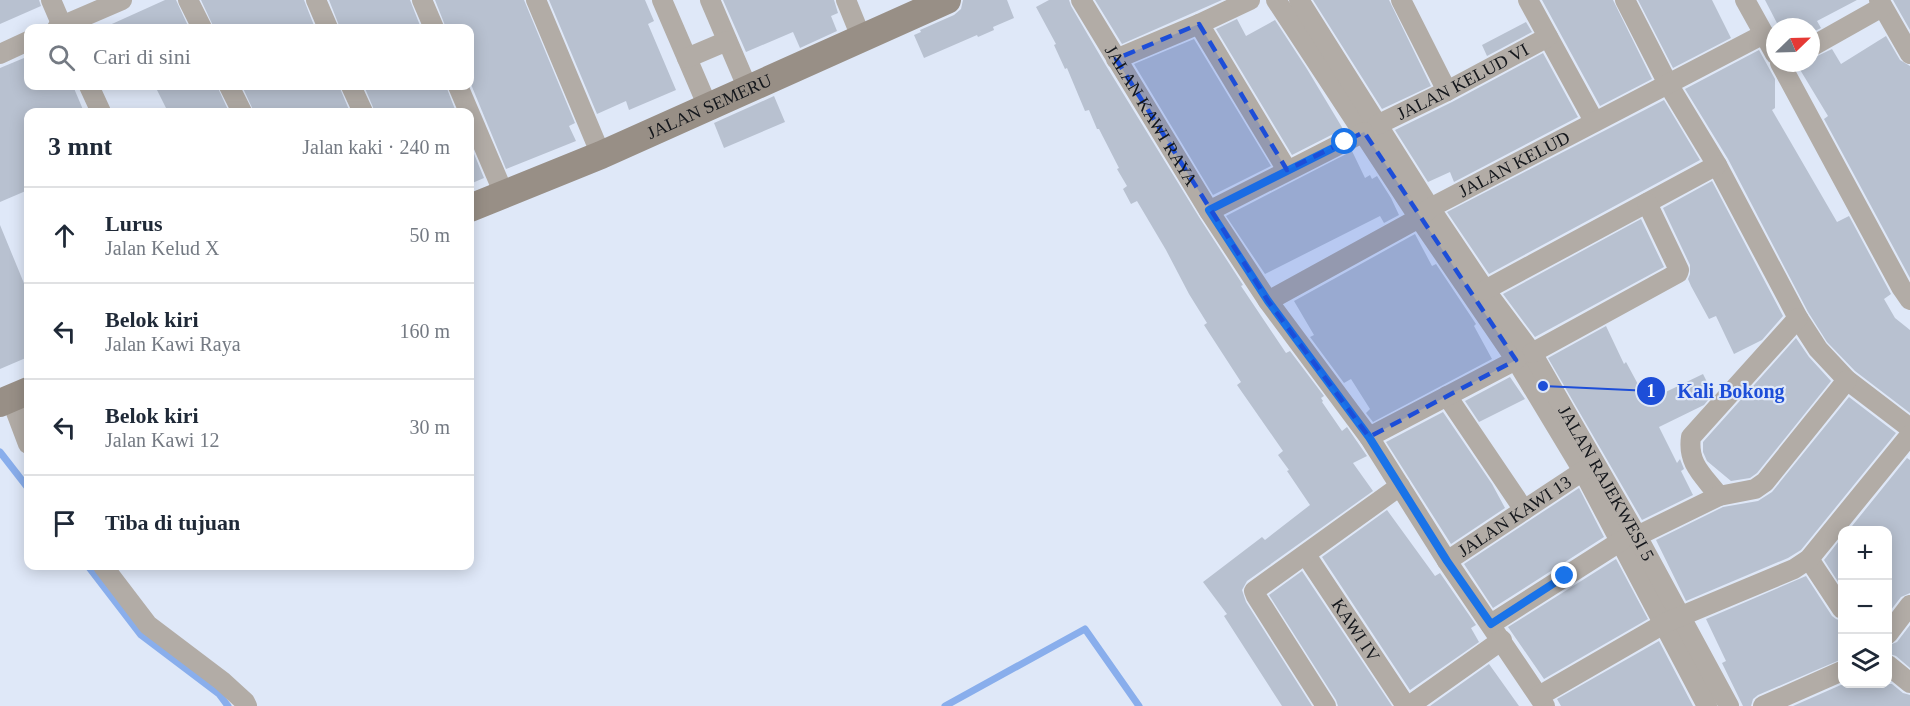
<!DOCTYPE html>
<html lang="id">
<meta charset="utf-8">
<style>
:root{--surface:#fff;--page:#f6f6f7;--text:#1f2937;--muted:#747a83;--line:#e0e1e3}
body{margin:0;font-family:"Times New Roman",serif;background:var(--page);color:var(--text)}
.controls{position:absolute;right:18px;bottom:18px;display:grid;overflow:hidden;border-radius:12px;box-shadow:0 3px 15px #0003}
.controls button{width:54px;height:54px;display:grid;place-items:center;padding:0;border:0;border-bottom:2px solid var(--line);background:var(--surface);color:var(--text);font:30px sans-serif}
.compass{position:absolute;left:1766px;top:18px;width:54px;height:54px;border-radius:50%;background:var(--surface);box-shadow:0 3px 15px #0003;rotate:67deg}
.stop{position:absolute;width:18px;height:18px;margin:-14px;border:4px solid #1a73e8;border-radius:50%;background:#fff}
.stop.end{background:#1a73e8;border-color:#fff;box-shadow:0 2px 6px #0008}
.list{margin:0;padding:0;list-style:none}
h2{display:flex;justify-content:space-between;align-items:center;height:78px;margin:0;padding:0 24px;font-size:26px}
h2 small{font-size:20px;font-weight:400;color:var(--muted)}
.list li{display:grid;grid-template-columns:39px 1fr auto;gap:18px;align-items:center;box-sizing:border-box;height:96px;padding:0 24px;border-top:2px solid var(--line)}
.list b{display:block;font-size:22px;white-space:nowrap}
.list p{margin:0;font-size:20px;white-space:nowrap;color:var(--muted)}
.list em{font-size:20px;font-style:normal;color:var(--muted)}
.icon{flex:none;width:33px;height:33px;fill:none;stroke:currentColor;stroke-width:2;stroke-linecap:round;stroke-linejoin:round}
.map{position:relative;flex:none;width:1910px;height:706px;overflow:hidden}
.search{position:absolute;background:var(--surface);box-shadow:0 3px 15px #0003;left:24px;top:24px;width:450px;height:66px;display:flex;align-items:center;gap:15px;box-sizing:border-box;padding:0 21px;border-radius:12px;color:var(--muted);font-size:22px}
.panel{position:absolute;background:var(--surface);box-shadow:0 3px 15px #0003;left:24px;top:108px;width:450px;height:462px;border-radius:12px}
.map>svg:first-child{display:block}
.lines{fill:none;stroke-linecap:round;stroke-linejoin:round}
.stream{stroke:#89aeec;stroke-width:7}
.building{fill:#b8c1d0}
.street{stroke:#b2aca6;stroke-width:20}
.secondary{stroke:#988f86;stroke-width:28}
.route{stroke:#1a73e8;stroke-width:8}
.marked{fill:#1d4ed8;fill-opacity:0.2;stroke:#1d4ed8;stroke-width:4.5;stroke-dasharray:12 8;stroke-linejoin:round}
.labels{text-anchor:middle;stroke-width:4.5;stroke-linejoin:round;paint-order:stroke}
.street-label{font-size:18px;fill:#14171c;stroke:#dfe8f8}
.leader{fill:none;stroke:#1d4ed8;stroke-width:2}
.callout-dot{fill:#1d4ed8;stroke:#dfe8f8;stroke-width:2}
.mark-label{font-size:18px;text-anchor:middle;font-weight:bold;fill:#fff}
.callout-label{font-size:20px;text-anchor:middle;font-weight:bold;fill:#1d4ed8;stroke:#dfe8f8;stroke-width:4.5;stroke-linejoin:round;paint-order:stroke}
</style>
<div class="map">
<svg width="1910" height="706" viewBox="0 0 1910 706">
<rect width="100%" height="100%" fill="#dfe8f8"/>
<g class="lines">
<path class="stream" d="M0,452L28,488
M88,566L141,635L219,694L228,706
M945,706L1085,629L1139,706"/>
</g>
<path class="building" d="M0,0H39L41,6L0,24Z
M165,0H176L189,28H103Z
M201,0H304L315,28H214Z
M329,0H410L421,28H340Z
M435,0H524L575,123L569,126L576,141L506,169L470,82V28H446Z
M549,0H645L654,21L648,24L676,90L629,110L626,101L597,114Z
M723,0H834L838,13L831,16L837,31L800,48L793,32L746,52Z
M963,0H1007L1014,18L993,27L994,30L978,37L977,35L924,58L914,35L921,32L920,30L954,15L961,9Z
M1049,0H1069L1071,6L1105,64L1199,217L1243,285L1241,286L1286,353L1290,351L1324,396L1321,398L1323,401L1322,402L1342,431L1347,427L1367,456L1353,463L1373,491L1247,581L1242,590L1246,602L1312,706H1282L1224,616L1227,614L1203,582L1262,537L1265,540L1310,505L1287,471L1289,470L1278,455L1283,451L1237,385L1241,382L1204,325L1207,323L1189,294L1166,250L1137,201L1131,204L1123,189L1127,186L1117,169L1119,168L1099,129H1097L1089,110L1085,111L1067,68L1065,69L1054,45L1056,44L1036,7Z
M1095,0H1222L1122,44Z
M1313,0H1389L1431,86L1382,109Z
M1542,0H1613L1652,79L1600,106Z
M1638,0H1712L1731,38L1673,68Z
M1765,0H1857L1817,21L1821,28L1811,33V27H1779Z
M1893,0H1910V30Z
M1237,19L1246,36L1275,20L1307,69L1343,129L1292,155L1216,29Z
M1526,22L1532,32L1487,56L1482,45Z
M1886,36L1900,60L1910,66V278L1824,119L1828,116L1796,63H1811V59L1832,49L1841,64Z
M1194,39L1271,166L1213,195L1134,64Z
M1759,50L1775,79V108L1772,110L1837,222L1849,216L1891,294L1884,299L1895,318L1910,330V413L1855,371L1827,342L1808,312L1728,159L1685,89Z
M1543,53L1578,117L1454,182L1450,172L1428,182L1395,130L1452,102Z
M24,58L28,70V86H73L84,112H28V190L0,202V68Z
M155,86H217L229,112H168Z
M242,86H339L350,112H254Z
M364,86H446L456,112H375Z
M774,96L785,122L724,148L714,123Z
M1664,100L1700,160L1489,274L1447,212Z
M470,144L484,178L470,184Z
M1352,151L1365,178L1370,175L1372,179L1377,176L1391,198L1399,215L1384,223L1380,216L1265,274L1226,216Z
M1712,181L1783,316L1762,340L1734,354L1716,316L1709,319L1691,286L1688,279L1690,274V265L1663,208Z
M1641,219L1664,267L1535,337L1503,294Z
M0,225L28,293V357L0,369Z
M1415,234L1432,266L1436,264L1476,324L1474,326L1492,359L1373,422L1366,413L1370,409L1351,379L1344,383L1310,337L1314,335L1294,301Z
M1606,326L1624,364L1626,362L1647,401L1703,374L1713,394L1704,405L1659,427L1677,463L1680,459L1684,469L1681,471L1693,495L1642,520L1548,358Z
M1796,338L1809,357L1831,381L1757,473L1750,478L1731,481L1707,461L1703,452V442Z
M1510,377L1525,399L1479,422L1465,401Z
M1849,397L1896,433L1801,550L1788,558L1686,601L1656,540L1723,507L1758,501L1772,492Z
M1443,412L1492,484L1505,508L1451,544L1386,442Z
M1907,458L1910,460V593L1901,597L1887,615V531H1848Z
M1579,488L1604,537L1493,608L1464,564Z
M1387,510L1435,576L1440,573L1476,625L1471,628L1479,642L1410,690L1322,557Z
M1842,537V588L1824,560Z
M1616,559L1648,619L1544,679L1508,627Z
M1302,571L1392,706H1338L1336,700L1269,595Z
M1806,576L1832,616L1836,619L1842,621V659L1758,695L1753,699L1751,706H1743L1722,663L1726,661L1706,619Z
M1910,625V668L1896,656L1887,653V646L1897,642Z
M1659,641L1693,706H1561L1557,699Z
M1489,664L1519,706H1430Z
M1843,684H1892L1903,693L1910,695V706H1793Z"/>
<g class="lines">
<g class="street">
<path d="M51,0L63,28"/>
<path d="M188,0L202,28"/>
<path d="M316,0L328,28"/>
<path d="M422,0L434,28"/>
<path d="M536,0L601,155"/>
<path d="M662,0L708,107"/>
<path d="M710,0L748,89"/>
<path d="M846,0L861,37"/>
<path id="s1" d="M1081,0L1209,211L1268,301L1369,437L1447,561L1545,706"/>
<path d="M1250,0L1199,24L1287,170"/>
<path d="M1276,0L1419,218L1516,360L1583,471L1707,706"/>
<path id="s2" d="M1299,0L1430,208L1485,290L1532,353L1637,536L1729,706"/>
<path d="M1401,0L1447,91"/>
<path d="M1528,0L1594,121"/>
<path d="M1625,0L1668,84L1717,165L1798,318L1818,349L1847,380L1910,428"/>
<path d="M1745,0L1775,54"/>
<path d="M1879,0L1910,54"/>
<path d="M57,28L122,0"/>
<path d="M1811,47L1882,7"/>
<path d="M0,54L28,41"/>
<path d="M687,58L727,41"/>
<path d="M1116,59L1199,24"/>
<path d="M1780,63L1901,287L1910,300"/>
<path d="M89,86L101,112"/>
<path d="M229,86L242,112"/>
<path d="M351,86L363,112"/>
<path d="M458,86L504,194"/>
<path id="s3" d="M1377,125L1447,91L1548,37"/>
<path d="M1209,211L1364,132"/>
<path d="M1485,290L1717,165"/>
<path id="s4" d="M1268,301L1419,218L1430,208L1764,34"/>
<path d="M1532,353L1678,273L1679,270L1647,203"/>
<path d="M1447,396L1524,510"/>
<path d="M11,399L28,444"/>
<path d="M1369,437L1516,360"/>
<path d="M1719,496C1704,476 1687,464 1691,437L1798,318"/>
<path d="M1637,536L1719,496L1755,489L1765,482L1847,380"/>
<path id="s5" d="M1306,555L1406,706"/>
<path d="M1809,559L1842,609"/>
<path id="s6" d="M1447,561L1583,471"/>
<path d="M103,566L148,625L222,681L245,702L247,706"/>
<path d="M1491,624L1621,541"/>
<path d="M1888,634L1910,605"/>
<path d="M1888,665L1910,683"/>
<path d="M1539,696L1667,622L1794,569L1809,559L1910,435"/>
<path d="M1326,706L1256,596L1254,591L1400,486"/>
<path d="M1409,706L1502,640"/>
<path d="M1763,706L1842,671"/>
</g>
<g class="secondary">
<path id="s7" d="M470,208L601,155L947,0"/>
<path d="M0,403L28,391"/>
</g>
</g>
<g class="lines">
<path class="route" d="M1345,142L1209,210L1268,301L1369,437L1447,561L1491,624L1565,576"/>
</g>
<path class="marked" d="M1199,24L1287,170L1364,132L1516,360L1369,437L1268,301L1116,59Z"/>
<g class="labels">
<g class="street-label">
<text dy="6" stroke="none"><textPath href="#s3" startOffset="96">JALAN KELUD VI</textPath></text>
<text dy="6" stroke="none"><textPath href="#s7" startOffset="260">JALAN SEMERU</textPath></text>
<text dy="6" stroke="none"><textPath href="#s1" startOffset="135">JALAN KAWI RAYA</textPath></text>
<text dy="6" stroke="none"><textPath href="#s4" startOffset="282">JALAN KELUD</textPath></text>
<text dy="6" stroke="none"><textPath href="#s2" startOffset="573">JALAN RAJEKWESI 5</textPath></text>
<text dy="6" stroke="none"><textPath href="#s6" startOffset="81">JALAN KAWI 13</textPath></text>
<text dy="6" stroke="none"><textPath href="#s5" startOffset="90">KAWI IV</textPath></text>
</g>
</g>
<path class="leader" d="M1543 386L1651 391"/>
<g class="callout-dot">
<circle cx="1543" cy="386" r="6"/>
<circle cx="1651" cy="391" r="15"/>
</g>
<g class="mark-label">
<text x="1651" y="397">1</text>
</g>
<g class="callout-label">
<text x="1731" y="398">Kali Bokong</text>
</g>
</svg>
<div class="controls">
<button>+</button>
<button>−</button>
<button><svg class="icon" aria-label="layers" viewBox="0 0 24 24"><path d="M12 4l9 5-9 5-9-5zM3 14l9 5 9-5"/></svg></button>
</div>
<svg class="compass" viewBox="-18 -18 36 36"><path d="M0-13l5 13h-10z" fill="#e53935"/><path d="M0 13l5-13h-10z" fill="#747a83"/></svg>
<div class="stop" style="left:1345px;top:142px"></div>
<div class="stop end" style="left:1565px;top:576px"></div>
<div class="search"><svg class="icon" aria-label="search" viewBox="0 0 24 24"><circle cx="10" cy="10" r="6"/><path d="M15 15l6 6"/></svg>Cari di sini</div>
<section class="panel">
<h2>3 mnt<small>Jalan kaki · 240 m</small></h2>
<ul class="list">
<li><svg class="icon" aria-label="ahead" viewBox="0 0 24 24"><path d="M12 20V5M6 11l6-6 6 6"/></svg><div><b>Lurus</b><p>Jalan Kelud X</p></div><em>50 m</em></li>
<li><svg class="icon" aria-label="left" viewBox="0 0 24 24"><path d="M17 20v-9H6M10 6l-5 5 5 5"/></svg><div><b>Belok kiri</b><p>Jalan Kawi Raya</p></div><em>160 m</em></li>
<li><svg class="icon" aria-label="left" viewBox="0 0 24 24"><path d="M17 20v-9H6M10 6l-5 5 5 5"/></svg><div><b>Belok kiri</b><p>Jalan Kawi 12</p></div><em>30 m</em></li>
<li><svg class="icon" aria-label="arrive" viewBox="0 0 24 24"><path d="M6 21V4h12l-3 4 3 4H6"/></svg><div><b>Tiba di tujuan</b></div></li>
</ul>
</section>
</div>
